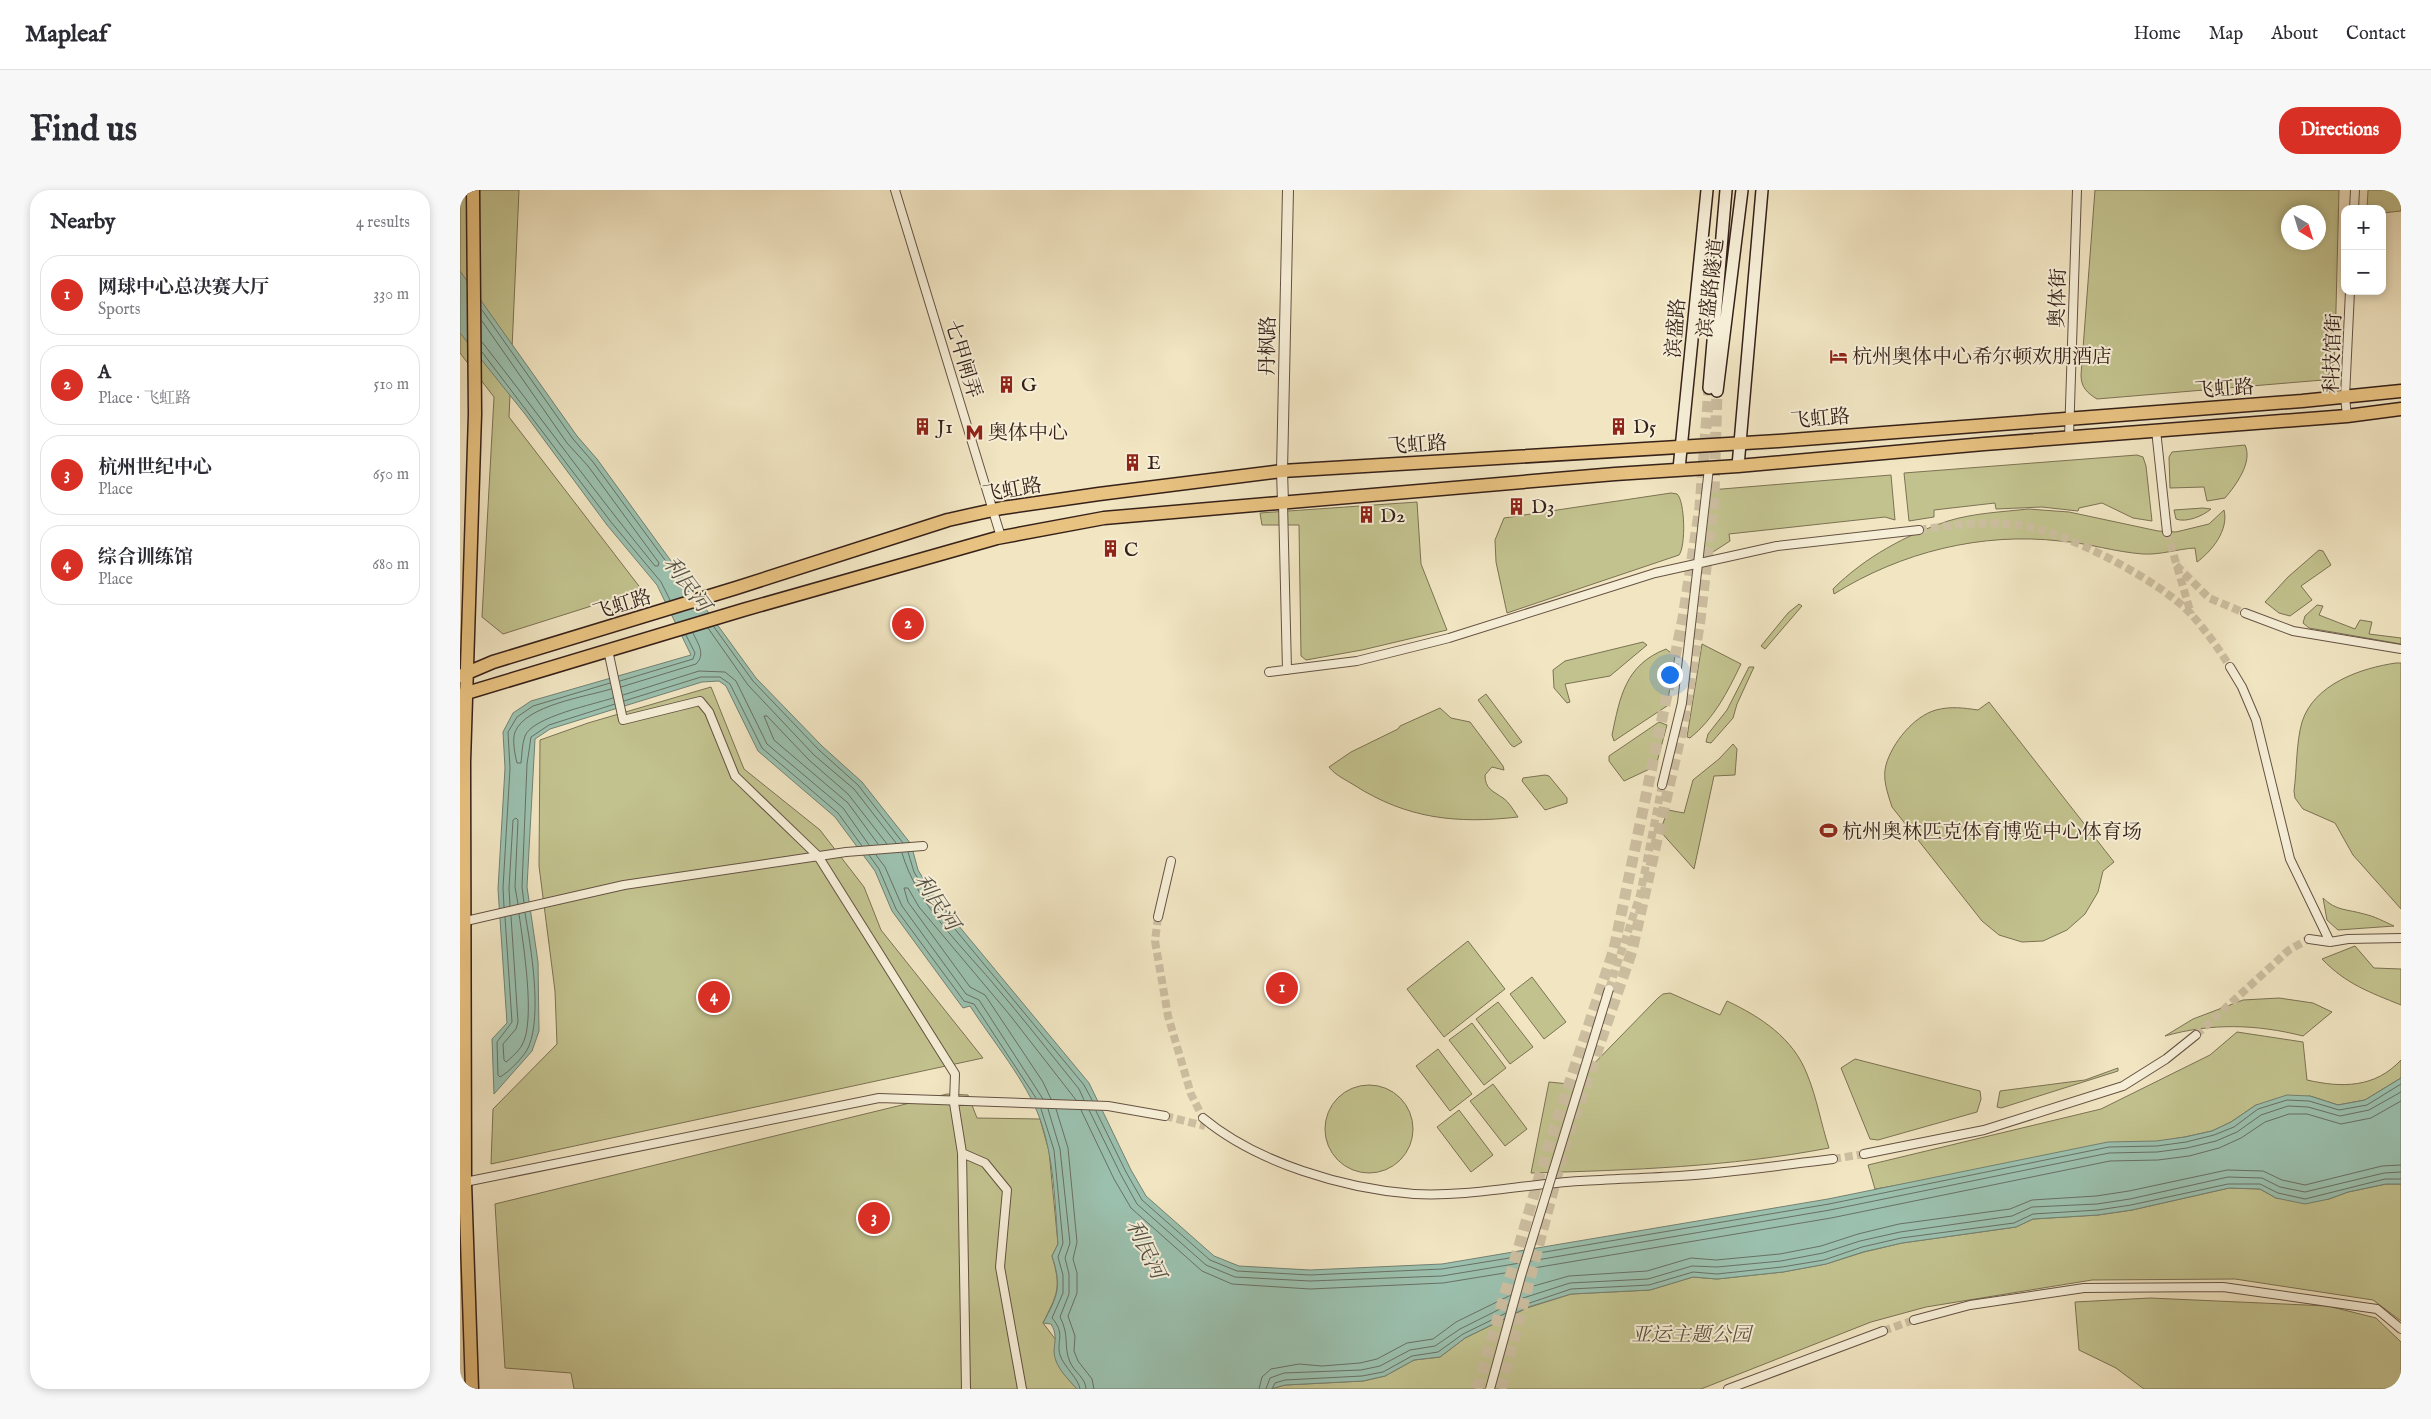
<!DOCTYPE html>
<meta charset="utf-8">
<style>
:root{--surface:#fff;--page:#f7f7f7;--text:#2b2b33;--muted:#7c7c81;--line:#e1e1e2;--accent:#d93025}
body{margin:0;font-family:"IM FELL English","Noto Serif SC",serif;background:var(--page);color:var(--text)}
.controls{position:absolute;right:15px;top:15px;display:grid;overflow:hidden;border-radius:10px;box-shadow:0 2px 8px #0003}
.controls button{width:45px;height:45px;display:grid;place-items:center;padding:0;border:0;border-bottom:1px solid var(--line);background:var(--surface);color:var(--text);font:25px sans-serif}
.compass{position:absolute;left:1821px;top:15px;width:45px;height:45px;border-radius:50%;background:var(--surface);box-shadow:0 2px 8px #0003;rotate:142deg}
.you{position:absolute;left:1209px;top:484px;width:18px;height:18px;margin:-12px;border:4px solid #fff;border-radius:50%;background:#1a73e8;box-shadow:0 0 0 8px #1a73e833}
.badge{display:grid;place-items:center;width:32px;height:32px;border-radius:50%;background:var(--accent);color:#fff;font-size:16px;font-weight:700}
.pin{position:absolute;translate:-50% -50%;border:2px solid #fff;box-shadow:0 1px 5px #0006}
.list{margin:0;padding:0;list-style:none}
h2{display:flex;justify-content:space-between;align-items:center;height:65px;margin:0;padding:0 20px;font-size:21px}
h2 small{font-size:16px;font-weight:400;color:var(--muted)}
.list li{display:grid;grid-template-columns:32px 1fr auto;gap:15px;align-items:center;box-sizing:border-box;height:80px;margin:0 10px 10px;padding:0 10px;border:1px solid var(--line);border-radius:20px}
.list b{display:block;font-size:19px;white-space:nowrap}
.list p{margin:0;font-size:16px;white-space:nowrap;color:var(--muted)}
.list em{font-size:16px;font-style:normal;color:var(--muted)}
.map{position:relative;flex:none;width:1941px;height:1199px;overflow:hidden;border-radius:20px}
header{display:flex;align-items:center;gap:30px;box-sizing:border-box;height:70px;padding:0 25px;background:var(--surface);border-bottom:1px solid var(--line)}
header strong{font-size:24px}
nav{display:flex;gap:28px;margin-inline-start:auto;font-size:18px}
.intro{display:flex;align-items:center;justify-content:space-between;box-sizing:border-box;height:120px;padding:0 30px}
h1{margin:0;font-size:35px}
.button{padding:12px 22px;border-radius:20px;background:var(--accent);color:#fff;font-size:18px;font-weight:700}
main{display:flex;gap:30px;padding:0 30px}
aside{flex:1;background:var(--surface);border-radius:20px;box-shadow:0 2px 8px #0003}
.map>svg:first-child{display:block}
.green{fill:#c2c28e;stroke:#7c7254;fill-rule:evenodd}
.water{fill:#9bc0ae;stroke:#738072}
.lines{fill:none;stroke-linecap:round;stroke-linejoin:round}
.shore{stroke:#687064;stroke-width:1}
.minor-tunnel{stroke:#ccbea0;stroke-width:8;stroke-dasharray:8 4;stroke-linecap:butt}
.secondary-tunnel{stroke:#ccbea0;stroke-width:11;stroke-dasharray:11 5.5;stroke-linecap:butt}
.minor-casing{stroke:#655243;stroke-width:10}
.tertiary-casing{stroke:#655243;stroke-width:12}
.secondary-casing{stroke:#362119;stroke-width:14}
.primary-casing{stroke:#362119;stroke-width:15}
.minor{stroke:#f6eed7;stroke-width:8}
.tertiary{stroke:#f6eed7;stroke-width:10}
.secondary{stroke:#f6eed7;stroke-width:11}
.primary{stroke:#e8c281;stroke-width:12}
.minor-bridge-casing{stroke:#655243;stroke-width:10;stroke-linecap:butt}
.minor-bridge{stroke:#f6eed7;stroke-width:8}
.labels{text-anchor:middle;stroke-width:4;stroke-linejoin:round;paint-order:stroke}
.street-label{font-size:20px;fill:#362119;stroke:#f6eed7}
.poi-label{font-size:20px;fill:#362119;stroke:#f6eed7;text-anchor:start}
.park-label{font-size:20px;font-style:italic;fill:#60513c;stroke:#f6eed7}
.water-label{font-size:21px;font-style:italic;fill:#545146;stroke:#f6eed7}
</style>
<header>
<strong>Mapleaf</strong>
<nav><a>Home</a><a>Map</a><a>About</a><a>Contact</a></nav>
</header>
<div class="intro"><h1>Find us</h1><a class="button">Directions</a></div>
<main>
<aside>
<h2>Nearby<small>4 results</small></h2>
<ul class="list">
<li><span class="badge">1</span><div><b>网球中心总决赛大厅</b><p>Sports</p></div><em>330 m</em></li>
<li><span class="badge">2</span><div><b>A</b><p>Place · 飞虹路</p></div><em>510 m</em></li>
<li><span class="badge">3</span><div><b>杭州世纪中心</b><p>Place</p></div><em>650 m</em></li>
<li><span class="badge">4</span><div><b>综合训练馆</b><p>Place</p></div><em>680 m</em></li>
</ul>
</aside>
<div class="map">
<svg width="1941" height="1199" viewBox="0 0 1941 1199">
<rect width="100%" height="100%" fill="#f1e5c2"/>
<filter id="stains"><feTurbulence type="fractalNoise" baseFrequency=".004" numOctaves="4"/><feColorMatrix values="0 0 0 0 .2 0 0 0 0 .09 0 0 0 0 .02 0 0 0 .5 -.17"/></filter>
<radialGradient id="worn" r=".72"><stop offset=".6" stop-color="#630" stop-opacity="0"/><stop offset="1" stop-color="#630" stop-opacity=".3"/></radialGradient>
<path class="green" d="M0,0H59L49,227L182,400L43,444L22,427L34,207L0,163Z
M1635,0H1879L1875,158C1874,172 1874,181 1863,190L1637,209C1627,203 1621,197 1621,185ZM1858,22V52H1828V22Z
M1908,0H1941V21L1922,23V19H1907Z
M1785,255C1793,272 1776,295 1765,308L1747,311L1744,297L1710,298L1709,267L1712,262Z
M1677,265L1683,267L1686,276L1692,331L1673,328L1642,313L1619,318L1618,321L1582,317L1536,319L1535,313L1474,320V327L1449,331L1444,283Z
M1431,285L1435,330L1425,327L1269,344L1270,351L1253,362L1243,356L1250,300Z
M1211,303L1217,304C1225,311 1226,356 1219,365L1047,423L1036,372L1035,350L1044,328Z
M957,312L961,374L987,440L902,460L846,470L841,466L839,335H802L800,323Z
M1743,318L1751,319C1743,326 1726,333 1716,329L1714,320Z
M1568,319L1609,322L1698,341L1716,342L1749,334L1764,320C1769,340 1752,361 1737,372L1735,358C1717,359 1701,365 1683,364C1655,362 1628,353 1600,351C1522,342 1441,362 1374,404L1373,399C1405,367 1446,345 1488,331C1514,323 1542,322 1568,319Z
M1859,360L1863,361L1871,375L1841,396L1852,410L1830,426L1819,423L1805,412L1828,387Z
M1339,414L1342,416L1305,459L1301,456L1328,423Z
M1857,415L1863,416L1859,425L1895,439L1900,430L1912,432L1909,444L1941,448V454L1849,438L1843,433L1845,426Z
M1183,452L1187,455L1150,486L1105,494L1110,512L1107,513L1094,498L1093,480L1105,471Z
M1242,454L1281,474C1268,501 1254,529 1230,548L1227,547Z
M1206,459L1215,466L1207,516L1154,551L1152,545C1160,507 1165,475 1206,459Z
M1936,473H1941V719L1893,665L1875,633L1843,619L1835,608L1834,601C1837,579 1836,553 1842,532C1854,494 1901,478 1936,473Z
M1289,477H1294L1277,514L1273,528L1251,553L1246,552L1248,544L1267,520Z
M251,497L284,579L360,640L404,697L421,740L523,868L31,974L33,919L97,854L95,801L79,676L80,550L128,533Z
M1026,504L1062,552L1054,557L1051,555L1018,510Z
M1529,512L1654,672L1643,681L1638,702L1625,724L1607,740L1583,751L1562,752L1539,745L1522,731L1432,617C1428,604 1422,589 1426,575C1432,553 1454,526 1476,520C1491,516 1504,518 1518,520Z
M980,518L991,528L1010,532L1043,576L1044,580L1032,577L1025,585C1025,599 1033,601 1043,608C1049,612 1054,621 1058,627C997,634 947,629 894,595C886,590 875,585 869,577L891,562L938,539L940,536Z
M1199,532L1207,535L1196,576L1164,591L1149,571V566Z
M1273,554L1277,559L1275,585L1254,586L1234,679L1200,641L1208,620L1224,623L1233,590L1259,569Z
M1085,585L1089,586L1107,608V613L1085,620L1062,591L1063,588Z
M1863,708C1876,721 1887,719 1904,724C1914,726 1925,732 1934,736L1878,740L1867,730Z
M1008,751L1045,799L984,847L947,799Z
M1895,756L1914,778L1941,779V815C1909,802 1886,794 1862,769Z
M1072,787L1106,832L1084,849L1050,804Z
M1210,803L1260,825L1267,811C1301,827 1333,848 1347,884C1357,908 1361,934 1369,958C1268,977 1173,980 1071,983L1089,892L1109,894L1118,890L1198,808L1203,804Z
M1819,808L1853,813L1872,822L1843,846C1796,834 1751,833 1705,846L1733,829L1783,810Z
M1038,812L1073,857L1050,874L1016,829Z
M1012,833L1046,878L1024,895L989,850Z
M1777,842L1843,852L1847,890C1882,898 1915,898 1941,870V888L1905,910L1878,915L1850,906L1796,915L1771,932L1752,941L1725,947L1415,999L1408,975L1641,919L1750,865Z
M978,859L1012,904L990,921L956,876Z
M1395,869L1520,901L1521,909L1517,922L1418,950L1410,949L1381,878Z
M1658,878V881L1541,918L1537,917L1540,901L1625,890Z
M1033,894L1067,939L1045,956L1010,911Z
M865 939a44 44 0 1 1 88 0a44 44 0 1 1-88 0Z
M487,904L508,905L517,928L580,929L589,961L598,1054L592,1066C602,1099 597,1104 583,1133L596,1150C593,1171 603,1183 617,1199H114L111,1183L45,1178L35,1014Z
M999,920L1033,965L1011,982L977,937Z
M1926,994H1941V1131L1913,1110L1775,1089L1632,1090L1466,1117L1411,1132L1241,1199H811L825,1195L903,1191L925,1186L954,1170L980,1167L1005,1148L1067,1118L1111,1104L1190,1100L1233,1087L1257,1089L1323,1082L1366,1074L1404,1062L1442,1053L1556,1037L1573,1029L1638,1025L1672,1020L1769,998L1800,999L1816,1008L1869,1009L1888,1002Z
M1690,1108L1868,1116L1916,1128L1941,1152V1199H1684L1656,1178L1619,1160L1615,1112Z"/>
<path class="water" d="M0,81L117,246L137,269L296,488L362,556L402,592L451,654L458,680L474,706L629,893L671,980L686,1006L754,1066L779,1076L850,1080L982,1074L1368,1009L1648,952L1696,951L1725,947L1752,941L1771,932L1796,915L1827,905L1850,906L1878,915L1905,910L1941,888V994H1926L1888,1002L1869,1009L1845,1014L1816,1008L1800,999L1769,998L1672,1020L1638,1025L1573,1029L1556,1037L1442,1053L1403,1062L1366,1074L1323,1082L1257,1089L1233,1087L1190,1100L1111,1104L1068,1117L1005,1148L980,1167L954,1170L925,1186L903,1191L825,1195L811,1199H617C608,1189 594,1176 594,1161C595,1150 597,1144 591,1134L583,1133C598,1106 602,1096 592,1066L598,1054C595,1013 594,968 580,929C567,892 532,850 510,816L503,818L432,721L415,681L375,627L298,561L266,496L259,491L242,492L90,539L75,549L67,697L78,772L79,841L72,861L34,904L32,849L47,833L38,699L45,578L43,542L53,523L71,511L231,465L197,395L147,335L65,224L0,143Z"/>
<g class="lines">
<path class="shore" d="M22,120L113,249L133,272L230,404
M22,131L107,253L128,276L199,373L198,376H195C135,303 80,226 22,152
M22,162L151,332L201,392L210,410
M254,437L293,491L359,560L398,595L443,653
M248,438L288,495L354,565L394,599L436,653
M160,491L233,469L235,463L226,445
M161,497L236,474C246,464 238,454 233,443
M151,499C125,507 66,515 55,542C52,550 55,565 57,573H61C62,564 62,554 65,546C72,527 135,514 153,508
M163,505L239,481L265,482L276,491L307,554L383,618L409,655
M164,511L241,487H260L270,494L302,558L378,623L402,656
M418,654L388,613L314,550L304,526H307L349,570L388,604L427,654
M448,662L454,682L470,709L624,895L632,910
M442,663C457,714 498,752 532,792C562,827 590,863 619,899L624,910
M409,665L419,679L436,719L504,811L514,814L576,908
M416,665L425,677L442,716L506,804L519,810L583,909
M64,713L62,697L67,574L71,547L89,535L155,514
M50,716L49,698L53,630L56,628L58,630L55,697L58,714
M44,717L43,698L50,578L48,542L57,527L73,516L150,493
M51,726L58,832L56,839L43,854L44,870L46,872C51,868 59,861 62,855C76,832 63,752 59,724
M45,727L52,832L37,852L38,885L40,887C49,882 65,866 69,856C82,823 71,758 65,723
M591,909L583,892L525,805L510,797L448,712L444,698H448L459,717L549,824L616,910
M581,919L594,960L603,1053L598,1067L603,1085V1103L592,1128C606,1144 596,1151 600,1165C604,1177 619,1189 620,1199
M588,919L600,959L610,1053L605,1068L609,1084V1104L600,1127C610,1146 603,1156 610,1172C614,1182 626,1188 626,1199
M596,919L608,958L617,1052L613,1069L617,1083V1103L608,1126L615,1146L614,1161L618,1171L632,1189L634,1199
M621,920L654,989L671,1018L742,1081L772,1094L850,1099L983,1093L1057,1081
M629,920L661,985L677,1014L746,1075L775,1087L850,1091L982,1086L1060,1073
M636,921L666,982L682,1010L750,1070L777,1081L850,1085L982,1079L1062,1066
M1073,1064L1369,1014L1649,957L1697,956L1726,952L1754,945L1774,937L1798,919L1827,910L1849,911L1879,920L1907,915L1941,894
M1071,1071L1370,1020L1649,963L1697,962L1727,958L1756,951L1777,942L1801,925L1828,916L1848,917L1880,926L1909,920L1941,902
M1068,1079L1371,1028L1650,971L1698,970L1729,966L1759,958L1781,948L1805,932L1829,924H1847L1881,934L1911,928L1941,911
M1063,1099L1109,1086L1187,1081L1231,1068L1256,1070L1320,1064L1361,1056L1398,1044L1439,1034L1550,1019L1572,1010L1636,1006L1669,1001L1767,980L1803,981L1822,990L1845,995L1922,976L1941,975
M1060,1109L1110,1093L1188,1089L1232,1076L1257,1077L1321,1071L1363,1063L1400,1051L1440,1042L1552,1026L1572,1017L1637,1014L1670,1009L1768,987L1802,988L1820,997L1845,1002L1924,983L1941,982
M1058,1117L1111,1099L1189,1095L1233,1082L1257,1084L1322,1077L1364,1070L1402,1057L1441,1048L1554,1033L1573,1024L1638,1020L1671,1015L1768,994H1800L1818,1003L1845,1009L1925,989H1941
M799,1199L802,1187L811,1179L839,1174L862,1176L900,1173L917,1169L947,1153L973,1149L996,1132L1051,1105
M806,1199L810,1188L824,1183L901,1180L920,1176L950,1160L975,1156L1000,1139L1048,1115
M812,1199L815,1193L825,1190L902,1186L923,1182L952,1166L978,1162L1003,1144L1046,1123"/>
<path class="minor-tunnel" d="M1459,340C1492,335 1524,331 1558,335C1604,340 1701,391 1732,425C1746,441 1759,459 1770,477
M1707,342L1731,424
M1716,375L1749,408L1785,423
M698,727L695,751L708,826L731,904L743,928
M1149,799L1180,705L1202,595
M1736,845L1829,760L1849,749
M705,926L745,936
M1373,969L1404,964
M1423,1141L1454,1130"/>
<path class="secondary-tunnel" d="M1017,1199L1088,957L1154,759L1223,428L1240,317L1249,198
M1041,1199L1105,955L1172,761L1222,539L1240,430L1254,308L1257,201"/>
<defs>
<path id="minor" d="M435,0L541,347
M1894,19L1895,0
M1887,226L1885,207L1890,101
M1696,240L1707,342
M1609,247L1617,0
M823,313L827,480
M1785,423L1833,441L1941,459
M148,460L163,530L240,511L249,522L275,586L358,666L495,884L494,913L502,963L506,1199
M1770,477L1782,497L1796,530L1830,669L1870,752
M809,482L897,471L989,448L1195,383L1317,356L1459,340
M1202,595L1222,513L1249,278
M698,727L711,671
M6,731L164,695L386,662L463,656
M1849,749L1870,752L1888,749L1941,748
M743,928C797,973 885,999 954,1004C1009,1007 1065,994 1120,991C1153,989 1186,988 1219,986C1270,983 1322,975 1373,969
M502,963L525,973L547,1000L540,1077L562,1199
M1404,964L1524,940L1663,896L1706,869L1736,845
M5,992L419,908L648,916L705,926
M1454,1130L1510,1115L1624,1098L1763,1097L1917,1119L1941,1139
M1268,1199L1423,1141"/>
<path id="tertiary" d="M823,313L822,281L828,0"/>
<path id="secondary" d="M1249,198L1266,0
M1257,201L1282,0
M1278,276L1302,0
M1219,279L1247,0"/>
<path id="primary" d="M0,486L33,472L276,398L488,330L542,318L639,304L822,281L1318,251L1842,211L1941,201
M0,505L283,420L537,348L644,328L1155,284L1278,276L1524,254L1887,226L1941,219
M12,1199L5,992L4,572L15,224L13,0"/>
</defs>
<use href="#minor" class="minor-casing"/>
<use href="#tertiary" class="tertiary-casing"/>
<use href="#secondary" class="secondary-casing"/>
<use href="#primary" class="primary-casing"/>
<use href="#minor" class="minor"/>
<use href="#tertiary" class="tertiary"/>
<use href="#secondary" class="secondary"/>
<use href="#primary" class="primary"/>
<defs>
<path id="minor-bridge" d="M1030,1199L1061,1086L1149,799"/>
</defs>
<use href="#minor-bridge" class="minor-bridge-casing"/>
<use href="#minor-bridge" class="minor-bridge"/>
</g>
<defs>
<symbol id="hotel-bare" viewBox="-9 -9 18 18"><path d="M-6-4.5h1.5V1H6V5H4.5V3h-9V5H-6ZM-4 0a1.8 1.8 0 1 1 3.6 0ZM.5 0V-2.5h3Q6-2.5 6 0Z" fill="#8f2418" stroke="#f6eed7" stroke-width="2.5" paint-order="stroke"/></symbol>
<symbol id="building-bare" viewBox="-9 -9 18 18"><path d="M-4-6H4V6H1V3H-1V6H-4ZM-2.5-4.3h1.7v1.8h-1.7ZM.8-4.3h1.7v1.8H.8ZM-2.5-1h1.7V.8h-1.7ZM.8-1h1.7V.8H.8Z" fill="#8f2418" stroke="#f6eed7" stroke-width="2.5" paint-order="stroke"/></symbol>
<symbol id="metro-bare" viewBox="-9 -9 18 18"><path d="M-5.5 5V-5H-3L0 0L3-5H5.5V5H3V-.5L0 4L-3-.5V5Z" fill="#8f2418" stroke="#f6eed7" stroke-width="2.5" paint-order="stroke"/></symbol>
<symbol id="stadium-bare" viewBox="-9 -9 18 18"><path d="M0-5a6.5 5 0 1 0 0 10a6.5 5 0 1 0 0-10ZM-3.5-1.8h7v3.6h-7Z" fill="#8f2418" stroke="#f6eed7" stroke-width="2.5" paint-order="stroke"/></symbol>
</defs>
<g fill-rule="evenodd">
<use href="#hotel-bare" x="1366" y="154" width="25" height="25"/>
<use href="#building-bare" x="534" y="182" width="25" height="25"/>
<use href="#building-bare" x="450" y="224" width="25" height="25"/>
<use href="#building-bare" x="1146" y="224" width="25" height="25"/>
<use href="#metro-bare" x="502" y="230" width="25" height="25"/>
<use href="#building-bare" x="660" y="260" width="25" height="25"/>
<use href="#building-bare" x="1044" y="304" width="25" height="25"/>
<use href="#building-bare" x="894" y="312" width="25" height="25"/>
<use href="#building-bare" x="638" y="346" width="25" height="25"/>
<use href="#stadium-bare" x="1356" y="628" width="25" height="25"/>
</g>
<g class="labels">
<g class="street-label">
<text transform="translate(1250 98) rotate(-83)" y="7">滨盛路隧道</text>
<text transform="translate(1597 108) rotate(-88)" y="7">奥体街</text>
<text transform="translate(1215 138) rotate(-85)" y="7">滨盛路</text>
<text transform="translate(807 156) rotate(-89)" y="7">丹枫路</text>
<text transform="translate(1872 163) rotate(-88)" y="7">科技馆街</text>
<text transform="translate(504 169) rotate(73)" y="7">七甲闸弄</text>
<text transform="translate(1764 198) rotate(-4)" y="7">飞虹路</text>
<text transform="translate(1360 228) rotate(-5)" y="7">飞虹路</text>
<text transform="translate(957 254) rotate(-4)" y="7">飞虹路</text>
<text transform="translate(552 299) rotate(-10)" y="7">飞虹路</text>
<text transform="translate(162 414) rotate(-17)" y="7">飞虹路</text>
</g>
<g class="poi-label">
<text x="1392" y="173">杭州奥体中心希尔顿欢朋酒店</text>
<text x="561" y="201">G</text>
<text x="477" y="243">J1</text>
<text x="1173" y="243">D5</text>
<text x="528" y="249">奥体中心</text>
<text x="687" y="279">E</text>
<text x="1071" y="323">D3</text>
<text x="920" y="332">D2</text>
<text x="664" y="366">C</text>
<text x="1382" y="648">杭州奥林匹克体育博览中心体育场</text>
</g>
<g class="park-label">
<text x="1231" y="1151">亚运主题公园</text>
</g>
<g class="water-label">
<text transform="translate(227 394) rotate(53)" y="7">利民河</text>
<text transform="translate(477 712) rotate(56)" y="7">利民河</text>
<text transform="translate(686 1059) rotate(64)" y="7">利民河</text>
</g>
</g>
<rect width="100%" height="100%" filter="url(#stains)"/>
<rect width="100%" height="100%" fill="url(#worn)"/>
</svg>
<div class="controls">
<button>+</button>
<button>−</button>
</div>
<svg class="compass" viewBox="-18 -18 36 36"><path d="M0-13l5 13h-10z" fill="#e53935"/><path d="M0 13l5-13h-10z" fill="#7c7c81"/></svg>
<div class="you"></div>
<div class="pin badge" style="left:822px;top:798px">1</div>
<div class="pin badge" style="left:448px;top:434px">2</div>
<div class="pin badge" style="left:414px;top:1028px">3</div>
<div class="pin badge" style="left:254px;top:807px">4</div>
</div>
</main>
